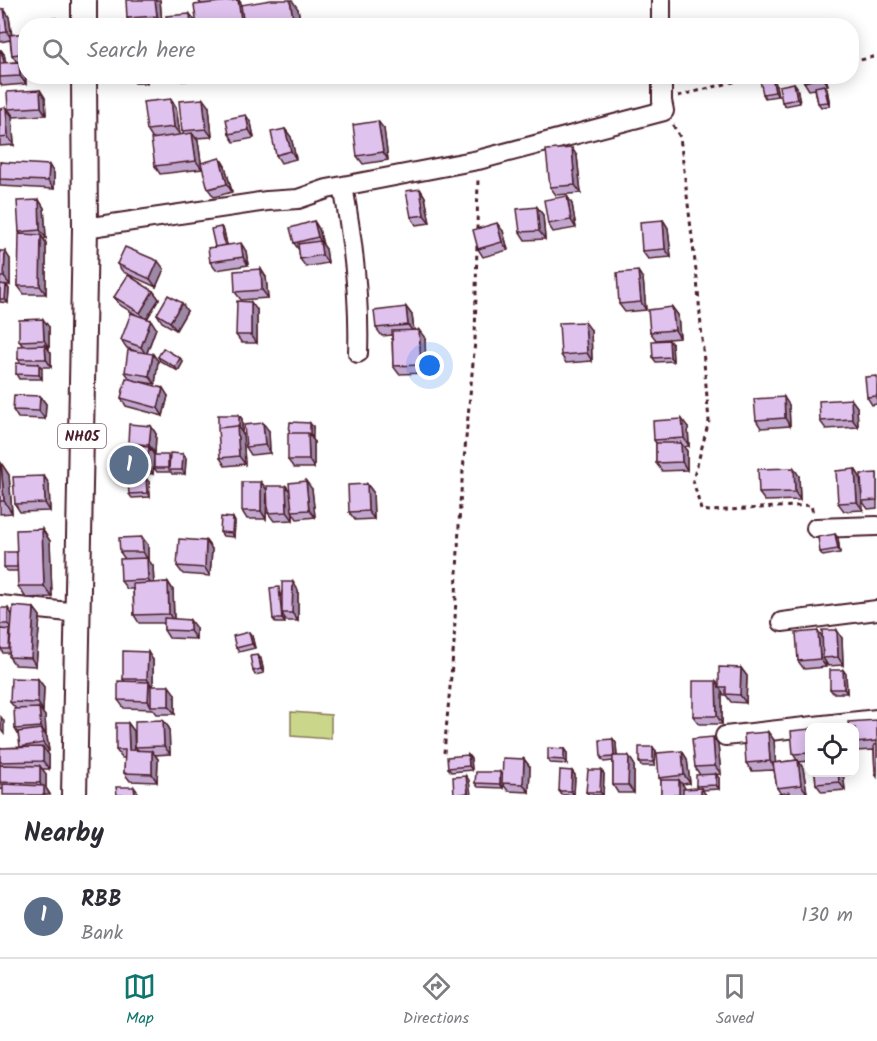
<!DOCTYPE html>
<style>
:root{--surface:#fff;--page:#f2f2f3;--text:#2b2b33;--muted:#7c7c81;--line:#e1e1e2;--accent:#0f766e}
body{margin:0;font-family:Kalam,sans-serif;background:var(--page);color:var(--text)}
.controls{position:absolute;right:18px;bottom:18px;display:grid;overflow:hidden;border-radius:12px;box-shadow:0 3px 15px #0003}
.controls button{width:54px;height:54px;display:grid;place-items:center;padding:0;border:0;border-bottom:2px solid var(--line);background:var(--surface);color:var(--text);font:30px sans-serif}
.you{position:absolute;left:430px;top:366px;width:21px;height:21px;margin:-15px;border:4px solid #fff;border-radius:50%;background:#1a73e8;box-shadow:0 0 0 9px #1a73e833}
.badge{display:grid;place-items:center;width:39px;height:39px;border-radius:50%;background:var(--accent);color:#fff;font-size:20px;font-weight:700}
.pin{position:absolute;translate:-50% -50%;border:3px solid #fff;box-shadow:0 2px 6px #0006}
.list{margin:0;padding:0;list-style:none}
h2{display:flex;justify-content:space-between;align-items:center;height:78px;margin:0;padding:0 24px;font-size:26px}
h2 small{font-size:20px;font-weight:400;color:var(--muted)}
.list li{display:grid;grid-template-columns:39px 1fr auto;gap:18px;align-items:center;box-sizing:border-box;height:84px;padding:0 24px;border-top:2px solid var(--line)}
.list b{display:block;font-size:22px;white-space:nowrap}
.list p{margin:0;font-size:20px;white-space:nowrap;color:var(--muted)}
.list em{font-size:20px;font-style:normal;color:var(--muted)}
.icon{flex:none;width:33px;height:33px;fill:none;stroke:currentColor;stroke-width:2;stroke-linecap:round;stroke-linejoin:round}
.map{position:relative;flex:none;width:877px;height:795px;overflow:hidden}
.search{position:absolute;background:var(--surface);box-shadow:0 3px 15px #0003;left:18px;right:18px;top:18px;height:66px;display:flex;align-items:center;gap:15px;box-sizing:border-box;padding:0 21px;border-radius:24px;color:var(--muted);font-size:22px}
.sheet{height:162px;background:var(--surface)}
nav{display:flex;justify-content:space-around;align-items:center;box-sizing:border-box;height:84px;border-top:2px solid var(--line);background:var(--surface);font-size:16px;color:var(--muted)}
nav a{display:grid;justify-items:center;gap:3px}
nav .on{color:var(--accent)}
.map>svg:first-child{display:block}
.green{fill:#cad689;stroke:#8a7a5a;stroke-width:1.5}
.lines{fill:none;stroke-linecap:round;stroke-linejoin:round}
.minor-casing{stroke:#4a1f2b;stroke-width:22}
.major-casing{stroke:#4a1f2b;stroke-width:28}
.path{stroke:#4a1f2b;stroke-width:3;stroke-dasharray:4.5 4.5;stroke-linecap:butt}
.minor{stroke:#fff;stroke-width:18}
.major{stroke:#fff;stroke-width:24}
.wall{fill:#c1a7ce;stroke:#4a1f2b;stroke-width:1.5}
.shaded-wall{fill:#9d88a7;stroke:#4a1f2b;stroke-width:1.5}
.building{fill:#e0c2ef;stroke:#4a1f2b;stroke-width:1.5}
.labels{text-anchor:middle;stroke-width:4.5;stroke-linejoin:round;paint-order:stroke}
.shield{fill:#fff;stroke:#80626b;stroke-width:1.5}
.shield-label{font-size:15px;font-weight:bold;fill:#4a1f2b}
</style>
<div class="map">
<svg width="877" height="795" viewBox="0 0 877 795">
<rect width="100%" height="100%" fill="#fff"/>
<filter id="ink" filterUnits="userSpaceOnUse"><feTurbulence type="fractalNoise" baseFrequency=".0167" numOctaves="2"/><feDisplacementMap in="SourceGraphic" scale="12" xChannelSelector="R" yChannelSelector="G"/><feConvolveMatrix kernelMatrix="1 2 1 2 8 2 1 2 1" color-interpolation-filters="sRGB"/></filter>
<g filter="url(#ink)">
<path class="green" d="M291,712L331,715V739L291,736Z"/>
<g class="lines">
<defs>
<path id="minor" d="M661,0V26
M343,186C353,241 360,296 358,353
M85,228L267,201L298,199L327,189L478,160L664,111L662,101V76
M816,528L877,526
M0,605L79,613
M782,622L877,610
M725,736L877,719"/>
<path id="major" d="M84,0V26
M74,795L85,228L84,76"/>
</defs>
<use href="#minor" class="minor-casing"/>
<use href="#major" class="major-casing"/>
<path class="path" d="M852,62L877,56
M678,96L757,76
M673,125L680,137L697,279L709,421L693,480L701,510L711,511L811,505L813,513
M477,230L478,177
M444,753L454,643L460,503L475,341L477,243"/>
<use href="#minor" class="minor"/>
<use href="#major" class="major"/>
</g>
<path class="wall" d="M160,0L162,24L132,26L127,18Z
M198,0H239L242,5L298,9L301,26H197L201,4Z
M0,9H4L9,17L12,35L26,33V62L20,63L25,70L26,84L2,86L0,83V50H1L4,54L6,63L17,62L12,55L10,40L0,42Z
M130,76H169V80H149L147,77V83H135Z
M179,76H202V79L182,81Z
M774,76L778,96L765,98L763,94Z
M825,76L828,85L825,86L827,89L830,106L821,107L818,103L815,89L809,90L804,82Z
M794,83L797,87L800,103L785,106L782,102Z
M40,90L45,98L46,115L14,117L8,109Z
M171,99L176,107L180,135L184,134L182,131L209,107L212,137L196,138L198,141L202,169L160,174L155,166L152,138L147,130Z
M0,109L12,116L14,145L0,146Z
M251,123L254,138L234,142L229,134Z
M285,129L291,137L296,159L281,163L276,155Z
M384,129L388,160L363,164L357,156Z
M577,156L581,193L556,195L550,187Z
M220,158L225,166L232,192L214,197L208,189Z
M0,162L54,173V189L0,186Z
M420,189L425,197L430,223L416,225L411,217Z
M567,196L572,204L576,228L553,232L548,224Z
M39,200L44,208L46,238L44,239L46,243V294H24L18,286L21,234L19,232Z
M537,207L543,215L545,239L525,240L520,232Z
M663,220L668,228L671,257L648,259L642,251Z
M314,221L319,229L323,245L326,249L328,263L306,267L300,259L299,250L294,243Z
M221,227L224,231L227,245L246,251L248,265L216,270L210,262Z
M503,231L508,250L483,257L478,249Z
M0,251L10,259V285H7L9,289L8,303L0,302Z
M117,264L164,269L156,287L123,272Z
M266,277L268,298L241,300L235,292Z
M643,279L646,310L625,312L619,304Z
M153,291L159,299L147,319L156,328L147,353L158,361L155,384L135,381L168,396L163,416L126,406L121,398L130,379L125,372L135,351L127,348L121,340L135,314L120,305L114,297Z
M406,307L412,315L414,330L425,338L426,373L399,374L393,366L392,335L382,336L376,328Z
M672,307L678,315L680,338L656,340L650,332Z
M257,310V343H242L236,335Z
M187,311L176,330L162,322L157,314Z
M49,327V348H47L51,353V367H41L42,379H19L16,374L21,363L18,359L23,346L19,341Z
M591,330L592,361L566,363L561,355Z
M672,344L673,361L656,362L653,358Z
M158,357L180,358L183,362L178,371L160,361Z
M877,376V404L872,405L867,397Z
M40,396L46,404L45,419L18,418L13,410Z
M851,399L857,407L858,427L826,429L820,421Z
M789,405L790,426L761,428L756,420Z
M239,415L242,419V433L243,434L245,464L225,466L220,458Z
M151,426L156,434L155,453H153L154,455L170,458H186L185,474H172L171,472H157L154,468V463L153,474L128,472L123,464L129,446L128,443Z
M313,427L312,438L314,441V468H294L288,460Z
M688,427L689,446L684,447L687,451V470L662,471L656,463V443L654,440Z
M269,431L270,453L251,455L246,447Z
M0,463H1L9,475L12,513L0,514Z
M855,469L860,477L863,510L844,511L838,503Z
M877,473V508L868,509L862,501Z
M44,476L49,484L50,511L20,512L15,504Z
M799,476L800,500L765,501L759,493Z
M149,482L150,497L132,498L129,494Z
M261,482L267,490L266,519H247L242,511Z
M367,484L373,492L374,519L355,520L349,512Z
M286,486L290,491L312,489L315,517L297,519L293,513V520L274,521L268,513Z
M233,518L235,522L234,537L223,536L220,532Z
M42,529L50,541L52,597L26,598L18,586V571H7L4,567L17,552Z
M835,534L838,538L840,553L823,556L820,552Z
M206,541L212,549L210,576L183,574L177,566Z
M148,545V560L153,566L154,583L168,582L173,590L174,619L196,628V639L169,638L164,630V623H139L134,615L133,589H127L121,581L125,559L120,552Z
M298,590V621H287L284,617L285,623H276L273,619L282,591Z
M0,608L12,614L34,608L40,616L36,666L15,665L9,657L10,653H3L1,649V632H0Z
M818,631L822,637L842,638L843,665L828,666L825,661L826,667L804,669L798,661Z
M252,636L255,648L239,652L236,648Z
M261,659L264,673L255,675L253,671Z
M153,660V686L175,694V714H157L153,709L124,708L118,700L125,682L123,679Z
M741,668L747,676L746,703L731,702L726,695H724L722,691V724H699L693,716L719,684Z
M843,670L846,674L847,693H833L830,689Z
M38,679L44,687L43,711H41L45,716L46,735L47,737L49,751L47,752L49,755V769H42L46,774V788L50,794L0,789V748L21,747L18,734L15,729L16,709L10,702Z
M163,720L169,728L170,754L155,755L158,759L157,782L130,781L124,773L125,758H122L116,750L128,723L134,731V750H138L135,747Z
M877,720V777L875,774L874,750L855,751V728Z
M810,729V761L799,762L803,768L807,793L791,795L781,794L777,788L774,770L752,771L746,763L768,732L774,740L775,763L797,760L793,754Z
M613,739L616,743L617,756L634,764V793H618L613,785V761L604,762L601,758Z
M718,745L721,774L710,775L719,778V789L702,790L706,795H661V780L659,778L682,751L687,759L690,783L682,784L685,789L697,788L696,786L700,775L695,767Z
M564,749L567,753V764L550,763L548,759Z
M656,751L655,766H641L639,762Z
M468,755L471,759L472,770L451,772L448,768Z
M524,759L530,767L529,792L508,791L503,784V788L478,787L475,783L503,776Z
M601,770L604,774L603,795H589L586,792Z
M572,771L575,775L574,795H562L559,791Z
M815,772H843L845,790L822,792L816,784Z"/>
<path class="shaded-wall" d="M155,0H160L162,24L157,16Z
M238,0L247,11L248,26H242Z
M290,0H292L298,9L301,26L294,25Z
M4,9L9,17L12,40L7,32Z
M190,14L196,22V26H191Z
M1,50L4,54L7,68L4,64Z
M19,62L25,70L26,84L20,76Z
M142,76H147V83Z
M772,76H774L778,96L775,92Z
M822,76H825L828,85Z
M794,83L797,87L800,103L797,99Z
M824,85L827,89L830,106L828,102Z
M40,90L45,98L46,115L41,107Z
M171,99L176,107L180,135L174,127Z
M203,99L209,107L212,137L206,129Z
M6,108L12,116L14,145L8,137Z
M246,115L251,123L254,138L249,130Z
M378,121L384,129L388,160L383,152Z
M285,129L291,137L296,159L291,151Z
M192,133L198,141L202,169L196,161Z
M572,148L577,156L581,193L575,185Z
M220,158L225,166L232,192L227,184Z
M49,165L54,173V189L48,181Z
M420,189L425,197L430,223L424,215Z
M567,196L572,204L576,228L571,220Z
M39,200L44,208L46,238L40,230Z
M537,207L543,215L545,239L539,231Z
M663,220L668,228L671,257L665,249Z
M314,221L319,229L323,245L318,237Z
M497,223L503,231L508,250L502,242Z
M221,227L224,231L228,250L225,246Z
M41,235L46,243V294L40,286Z
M320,241L326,249L328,263L322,255Z
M241,243L246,251L248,265L243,257Z
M5,251L10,259V285L4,277Z
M158,261L164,269L156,287L150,279Z
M261,269L266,277L268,298L262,290Z
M638,271L643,279L646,310L641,302Z
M6,285L9,289L8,303L5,299Z
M153,291L159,299L145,321L140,313Z
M251,302L257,310V343L251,335Z
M182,303L187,311L176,330L170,322Z
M406,307L412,315L414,333L408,325Z
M672,307L678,315L680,338L675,330Z
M43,319L49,327V348L44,340Z
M151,320L156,328L146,355L141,347Z
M585,322L591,330L592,361L587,353Z
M419,330L425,338L426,373L421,365Z
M669,340L672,344L673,361L670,357Z
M45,345L51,353V367L46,359Z
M153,354L158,361L155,384L149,376Z
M180,358L183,362L178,371L175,367Z
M39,364L42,368V379L39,375Z
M163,388L168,396L163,416L158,408Z
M40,396L46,404L45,419L39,411Z
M784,397L789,405L790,426L785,418Z
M851,399L857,407L858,427L852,419Z
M239,415L242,419V433L239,428Z
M682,419L688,427L689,446L684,438Z
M263,423L269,431L270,453L265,445Z
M310,423L313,427V438L310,434Z
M151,426L156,434L155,453L149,445Z
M237,426L243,434L245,464L239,456Z
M308,433L314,441V468L309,460Z
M681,443L687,451V470L682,462Z
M149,447L154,455L153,474L147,466Z
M183,454L186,458L185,474L182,470Z
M1,463L9,475L12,513L4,501Z
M794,468L799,476L800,500L795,492Z
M855,469L860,477L863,510L857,502Z
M44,476L49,484L50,511L45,503Z
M146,478L149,482L150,497L147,493Z
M306,481L312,489L315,517L309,510Z
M261,482L267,490L266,519L261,511Z
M367,484L373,492L374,519L368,511Z
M286,486L292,494L293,520L287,512Z
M233,518L235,522L234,537L232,533Z
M42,529L50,541L52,597L44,586Z
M835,534L838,538L840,553L838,549Z
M142,537L148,545V560L143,552Z
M206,541L212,549L210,576L205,568Z
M147,558L153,566L154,588L148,580Z
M168,582L173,590L174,622L169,614Z
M293,582L298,590V621L292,613Z
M8,608L13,616V632L8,624Z
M34,608L40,616L36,666L31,658Z
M282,613L284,617L285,623L282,619Z
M190,620L196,628V639L190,631Z
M837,630L842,638L843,665L838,657Z
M818,631L824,639L823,658L825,661L826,667L820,659Z
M249,632L252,636L255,648L252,644Z
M148,652L153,660V687L147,679Z
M258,655L261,659L264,673L261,669Z
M741,668L747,676L746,703L740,695Z
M843,670L846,674L847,693L844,689Z
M38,679L44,687L43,711L38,703Z
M716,681L720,687H719L722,691V724L717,716Z
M149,682L154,690L151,706L148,701Z
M169,686L175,694V714L169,706Z
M39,708L45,716L46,735L41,727Z
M1,717L4,721V734L1,730Z
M163,720L169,728L170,754L164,746Z
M128,723L134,731L135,758L129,750Z
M41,729L47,737L49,751L43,743Z
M768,732L774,740L776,769L770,761Z
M713,737L718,745L721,774L715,766Z
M613,739L616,743L617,761L614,757Z
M43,747L49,755V769L43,761Z
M653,747L656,751L655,766L653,762Z
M564,749L567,753V764L564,760Z
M152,751L158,759L157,782L152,774Z
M682,751L687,759L690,783L684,775Z
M468,755L471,759L472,770L469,766Z
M629,756L634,764V793L628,785Z
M524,759L530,767L529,792L523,784Z
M798,760L803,768L807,793L801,785Z
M40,766L46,774V788L50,795H44V790L40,783Z
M601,770L604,774L603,795L600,792Z
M572,771L575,775L574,795L571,791Z
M500,772L503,776V788L500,784Z
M838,772H843L845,790L839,782Z
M716,774L719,778V789L716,785Z
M466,776L469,780L471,795H469L468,793Z
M679,780L685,788V795H679Z
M134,787L140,795H135Z
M701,788L706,795H701Z"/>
<path class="building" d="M126,0H155L157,16L127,18Z
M238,0L242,26H197L194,5Z
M271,0H290L294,25L244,26L241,5Z
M0,9H4L7,32L0,33Z
M190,14L191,26H167L166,16Z
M56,18L57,26H44L43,19Z
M26,33V53L12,55L10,35Z
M0,50H1L4,63H0Z
M19,62L20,76L0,77V63Z
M759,76H772L775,92L763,94Z
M802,76H822V77L804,82Z
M794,83L797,99L782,102L779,86Z
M824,85L828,102L818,103L815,87Z
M40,90L41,107L8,109L7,92Z
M171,99L174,127L147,130L143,102Z
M203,99L206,129L182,131L179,101Z
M6,108L8,137L0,138V109Z
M246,115L249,130L229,134L226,119Z
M378,121L383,152L357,156L353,125Z
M285,129L291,151L276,155L271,132Z
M192,133L196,161L155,166L151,139Z
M572,148L575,185L550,187L546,150Z
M220,158L227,184L208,189L201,163Z
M0,162L49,165L48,181L0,179Z
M420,189L424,215L411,217L406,191Z
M567,196L571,220L548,224L544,200Z
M39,200L40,230L19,232L17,201Z
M537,207L539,231L520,232L517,209Z
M663,220L665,249L642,251L640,222Z
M314,221L318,237L294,243L290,228Z
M497,223L502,242L478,249L473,230Z
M221,227L225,245L215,247L211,229Z
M19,234L41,235L40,286H18Z
M320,241L322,255L300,259L298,244Z
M241,243L243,257L210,262L208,248Z
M125,247L158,261L150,279L117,264Z
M0,251H5L4,277H0Z
M261,269L262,290L235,292L234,271Z
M638,271L641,302L619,304L617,273Z
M128,275L153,291L140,313L114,297Z
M0,284L6,285L5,299H0Z
M168,295L182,303L170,322L157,314Z
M237,301L251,302V335H236Z
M406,307L408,325L376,328L374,311Z
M672,307L675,330L650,332L648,310Z
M131,313L151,320L141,347L121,340Z
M43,319L44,340L19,341V320Z
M585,322L587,353L561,355L559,323Z
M419,330L421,365L393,366L392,331Z
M669,340L670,357L653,358L652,341Z
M45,345L46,359H18V346Z
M163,348L180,358L175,367L158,357Z
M128,350L153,354L149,376L125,372Z
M16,363L39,364V375L16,374Z
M877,376V396L867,397L865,377Z
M126,378L163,388L158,408L121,398Z
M14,395L40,396L39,411L13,410Z
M784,397L785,418L756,420L754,399Z
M851,399L852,419L820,421L819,401Z
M218,415H239V428L237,426L218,428Z
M682,419L684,438L654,440L653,421Z
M290,422L310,423V434H308V433H289Z
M263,423L265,445L246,447L244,425Z
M129,424L151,426L149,445L128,443Z
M237,426L239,456L220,458L218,428Z
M288,433H308L309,460H288Z
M656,443H681L682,462L656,463Z
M124,445L149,447L147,466L123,464Z
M170,453L183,454L182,470H169Z
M154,455H168V468H154Z
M0,463H1L4,501H0Z
M794,468L795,492L759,493L758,469Z
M855,469L857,502L838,503L836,471Z
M877,473V500L862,501L861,474Z
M44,476L45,503L15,504L13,477Z
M146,478L147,493L129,494L128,479Z
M306,481L309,510L292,511L289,483Z
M242,482H261V511H242Z
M367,484L368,511L349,512L348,485Z
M267,486H286L287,512L268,513Z
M221,517L233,518L232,533L220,532Z
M42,529L44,586H18L16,530Z
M835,534L838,549L820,552L818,537Z
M142,537L143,552H120L119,538Z
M179,539L206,541L205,568L177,566Z
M4,552H17V567H4Z
M147,558L148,580L121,581L120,559Z
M168,582L169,614L134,615L133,584Z
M282,582H293L292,613H282Z
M279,587L282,619H273L270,588Z
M13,606L34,608L31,658L9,657Z
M0,608H8V624H0Z
M164,618L190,620V631L164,630Z
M1,629L10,630L9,649H1Z
M822,630H837L838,657L823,658Z
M818,631L820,659L798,661L796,633Z
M249,632L252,644L236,648L233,636Z
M123,651L148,652L147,679H123Z
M258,655L261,669L253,671L250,656Z
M719,667L741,668L740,695L726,694V687H719Z
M830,670H843L844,689H830Z
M11,678L38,679V703L10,702Z
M118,681L149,682L148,701L118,700Z
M693,681H716L717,716H693Z
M151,686H169V706H151Z
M39,708L41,727L15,729L14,709Z
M163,720L164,746L135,747V721Z
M877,720V741L855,743V728H849L848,722Z
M116,723H128L129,750L152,751V774L124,773L125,750H116Z
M41,729L43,743L20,747L18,732Z
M810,729V753L793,754L791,731Z
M768,732L770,761L746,763L744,734Z
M713,737L715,766L695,767L692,739Z
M613,739L614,756L613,757L601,758L600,740Z
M874,745H877V774H875Z
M43,747V761L0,762V748Z
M639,747H653V762H639Z
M548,748L564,749V760L548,759Z
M682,751L684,775L659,778L657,753Z
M468,755L469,766L448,768L447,757Z
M613,756H629L628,785H613Z
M503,758L524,759L523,784L502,783Z
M798,760L801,785L777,788L773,763Z
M0,765L40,766V783L0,782Z
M560,770L572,771L571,791H559Z
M588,770H601L600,792H586Z
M476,772H500V784L475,783Z
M815,772H838L839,782L816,784Z
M716,774V785L696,786V775Z
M466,776L468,793L454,795L453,777Z
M661,780H679V795H661Z
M3,784L44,786V795H3Z
M116,787H134L135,795H117Z
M701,788V795H683V789Z
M789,792L790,795H775Z"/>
</g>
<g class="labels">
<rect class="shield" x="58" y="424" width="48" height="24" rx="4.5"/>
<g class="shield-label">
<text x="82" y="441">NH05</text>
</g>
</g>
</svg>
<div class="controls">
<button><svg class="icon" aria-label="locate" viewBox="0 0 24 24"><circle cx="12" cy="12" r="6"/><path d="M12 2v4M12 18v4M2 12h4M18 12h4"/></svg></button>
</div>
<div class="you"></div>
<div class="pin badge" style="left:129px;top:465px;background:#5c6f8a">1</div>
<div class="search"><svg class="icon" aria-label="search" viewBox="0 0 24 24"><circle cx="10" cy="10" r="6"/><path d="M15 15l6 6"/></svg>Search here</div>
</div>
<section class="sheet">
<h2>Nearby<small></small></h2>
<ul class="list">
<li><span class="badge" style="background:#5c6f8a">1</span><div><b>RBB</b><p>Bank</p></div><em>130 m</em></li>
</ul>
</section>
<nav>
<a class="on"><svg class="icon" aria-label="map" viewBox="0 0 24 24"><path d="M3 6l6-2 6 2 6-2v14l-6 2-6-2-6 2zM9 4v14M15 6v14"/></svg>Map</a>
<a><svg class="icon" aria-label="directions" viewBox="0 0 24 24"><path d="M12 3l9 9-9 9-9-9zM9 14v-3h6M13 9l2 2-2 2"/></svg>Directions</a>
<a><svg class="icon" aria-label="saved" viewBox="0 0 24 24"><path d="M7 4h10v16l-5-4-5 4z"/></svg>Saved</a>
</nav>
